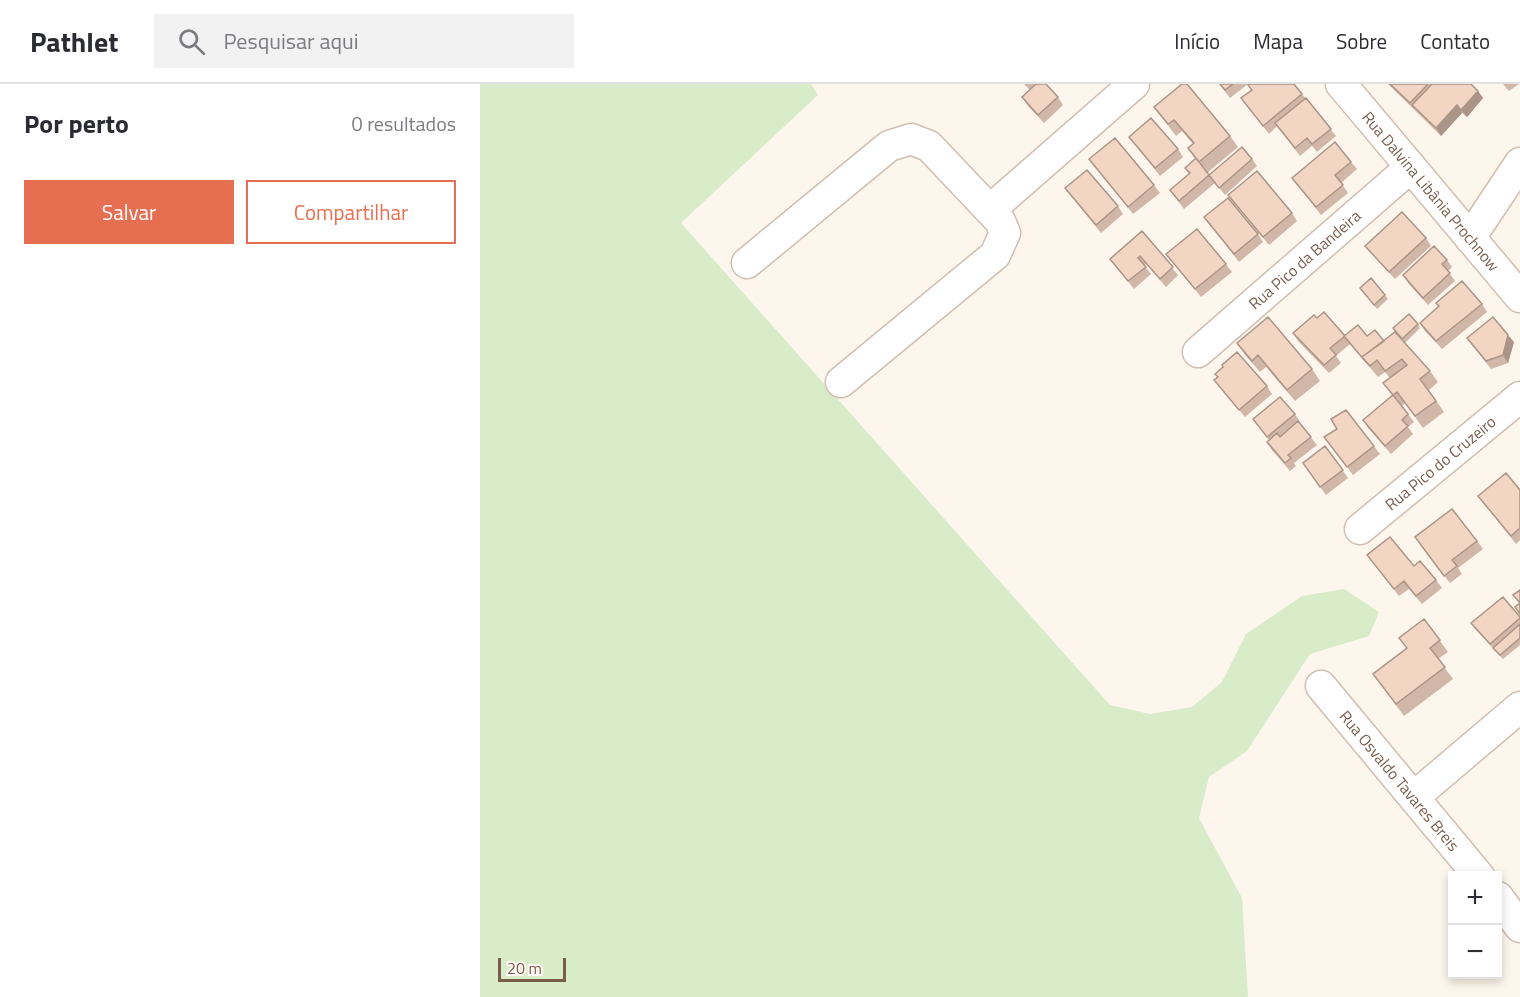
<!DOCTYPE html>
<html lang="pt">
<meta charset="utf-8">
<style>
:root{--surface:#fff;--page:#f2f2f3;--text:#2b2b33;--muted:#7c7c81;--line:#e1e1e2;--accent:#e76f51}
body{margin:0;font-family:"Titillium Web",sans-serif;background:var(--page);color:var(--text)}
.controls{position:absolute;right:18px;bottom:18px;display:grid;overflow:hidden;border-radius:0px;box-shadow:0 3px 9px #0003}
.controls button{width:54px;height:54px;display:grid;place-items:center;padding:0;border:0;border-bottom:2px solid var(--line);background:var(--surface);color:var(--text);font:30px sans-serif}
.scale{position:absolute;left:18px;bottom:15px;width:68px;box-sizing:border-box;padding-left:6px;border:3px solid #7a5c4d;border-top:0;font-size:16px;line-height:21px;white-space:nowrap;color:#7a5c4d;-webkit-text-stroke:4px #fffaf3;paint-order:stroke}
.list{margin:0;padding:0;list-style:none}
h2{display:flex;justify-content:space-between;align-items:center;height:78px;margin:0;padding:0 24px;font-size:26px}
h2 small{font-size:20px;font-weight:400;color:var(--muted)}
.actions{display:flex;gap:12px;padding:18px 24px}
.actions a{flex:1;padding:14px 0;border:2px solid var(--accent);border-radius:0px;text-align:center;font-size:21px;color:var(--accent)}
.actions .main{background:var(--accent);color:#fff}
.icon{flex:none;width:33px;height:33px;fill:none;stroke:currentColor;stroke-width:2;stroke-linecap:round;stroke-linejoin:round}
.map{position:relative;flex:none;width:1040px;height:913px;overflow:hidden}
header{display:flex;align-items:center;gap:36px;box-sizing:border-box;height:84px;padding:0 30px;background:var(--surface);border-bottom:2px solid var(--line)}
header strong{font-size:28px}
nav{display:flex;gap:33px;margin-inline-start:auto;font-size:21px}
.search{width:420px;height:54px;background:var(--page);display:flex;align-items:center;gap:15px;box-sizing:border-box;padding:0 21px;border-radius:0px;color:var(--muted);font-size:22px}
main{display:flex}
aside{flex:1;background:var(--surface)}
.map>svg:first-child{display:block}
.green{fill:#d8ecc9}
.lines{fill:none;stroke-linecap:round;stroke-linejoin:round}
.minor-casing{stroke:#d1beb0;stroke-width:33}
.minor{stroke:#fff;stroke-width:30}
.wall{fill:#d1b7a8}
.shaded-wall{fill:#aa9588}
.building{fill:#f3d5c3;stroke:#aa9588;stroke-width:1.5}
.labels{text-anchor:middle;stroke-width:5;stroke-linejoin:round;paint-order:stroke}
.street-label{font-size:16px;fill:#7a5c4d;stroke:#fffaf3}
</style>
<header>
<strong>Pathlet</strong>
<div class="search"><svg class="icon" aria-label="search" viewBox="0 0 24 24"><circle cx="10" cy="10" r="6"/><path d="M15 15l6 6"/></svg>Pesquisar aqui</div>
<nav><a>Início</a><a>Mapa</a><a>Sobre</a><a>Contato</a></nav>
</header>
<main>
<aside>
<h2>Por perto<small>0 resultados</small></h2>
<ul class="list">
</ul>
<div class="actions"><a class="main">Salvar</a><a>Compartilhar</a></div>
</aside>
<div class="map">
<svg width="1040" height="913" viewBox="0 0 1040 913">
<rect width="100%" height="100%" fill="#fdf6ec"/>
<path class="green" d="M0,0H331L338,11L201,139L630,621L670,630L712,623L742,598L766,550L822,512L864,505L899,528L889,552L830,570L767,667L729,693L719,734L762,814L768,913H0Z"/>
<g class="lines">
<defs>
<g id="minor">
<path id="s1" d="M861,0L1040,213"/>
<path d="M511,125L654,0"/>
<path d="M990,154L1040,79"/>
<path d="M267,179L409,62L431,55L449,62L520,137L525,149L515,171L361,298"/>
<path id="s2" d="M718,268L931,83"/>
<path id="s3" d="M880,445L1040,313"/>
<path id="s4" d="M841,602L999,792"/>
<path d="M934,713L1040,623"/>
<path d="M1018,813L1040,843"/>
</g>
</defs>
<use href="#minor" class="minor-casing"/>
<use href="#minor" class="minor"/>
</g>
<path class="wall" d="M544,0H566L578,13L583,21L564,39L547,21L542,13L550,6Z
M739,0H768L750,14Z
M814,0L856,52L837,68L832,62L820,72L797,42L789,50L761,14L771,6L768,1Z
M908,0H991L998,7L1003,14L987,33L982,29L961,52Z
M1023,0H1039L1029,7Z
M674,23L750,52L758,63L727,89L735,99L704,125L690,106L709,90L705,84L715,75L708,64L713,60L702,47L696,52Z
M649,53L698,65L703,73L680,92Z
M609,75L674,101L680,109L653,130Z
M772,75L777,82L745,111L729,91Z
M871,78L877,85L861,99L868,109L841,131L812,94Z
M585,104L638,122L643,130L621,149Z
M748,111L812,129L817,137L789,161Z
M724,133L778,150L783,158L759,178Z
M662,147L698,191L686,203L666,180L664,181L671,190L654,205L630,175Z
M946,154L951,162L915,195L891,169L885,162Z
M686,170L746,180L752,188L721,213Z
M967,176L972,183L968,187L975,197L948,221L928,199L923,191Z
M883,208L905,211L908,215L897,225Z
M956,219L1002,220L1007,228L962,265L945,247L940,239L959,223Z
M837,234L865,252H887L904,257H923L913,244L938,240L940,244L925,259L950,287L958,298L949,306L964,328L943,344L925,319L922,322L934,338L928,343L933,350L911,370L888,344L883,336L912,311L903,299L910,294L905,288L898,293L870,260L856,272L861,279L849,289L818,257L813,249Z
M987,254L1034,258L1028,279L1011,285Z
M757,259L832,285L840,297L815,317L786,283L780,288L765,271Z
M735,290L787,302L792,310L765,333L734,296L738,294Z
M815,330L820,338L819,339L837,361L814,379L816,382L810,387L792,366L787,358L789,356L773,335Z
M850,360L894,362L900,370L873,391Z
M845,362L868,394L846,411L823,379Z
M1040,406V456L1036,460L998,412Z
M997,457L1003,465L978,484L982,490L970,499L940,461Z
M887,471L934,482L956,496L962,504L942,520L929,505L919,512Z
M1040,533V561L1023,575L997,547L991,539Z
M944,535L968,568L958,575L973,595L924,632L893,590L927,564Z"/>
<path class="shaded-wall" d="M998,7L1003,14L987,33L981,26Z
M977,21L982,29L961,52L956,44Z
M1028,251L1034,258L1028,279L1023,271Z"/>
<path class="building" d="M556,0H566L578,13L558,31L542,13Z
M702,0H707L750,52L719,78L708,64L714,59L694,36L688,40L674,23Z
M740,0H753L745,6Z
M769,0H814L822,10L783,42L761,14L772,6L768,1Z
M910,0H948L930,19Z
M952,0H991L998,7L981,26L977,21L956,44L932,21Z
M826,14L851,45L832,60L827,54L815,64L795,39Z
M671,34L698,65L675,84L649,53Z
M635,54L674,101L648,123L609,75Z
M855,58L871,78L855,91L863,101L836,123L812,94Z
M762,63L772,75L739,104L729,91Z
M716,74L729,91L699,117L690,106L710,89L705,84Z
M607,86L638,122L616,141L585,104Z
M777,87L812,129L783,153L748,111Z
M748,114L778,150L754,170L724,133Z
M922,128L946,154L909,188L885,162Z
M717,145L746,180L715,205L686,170Z
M662,147L693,183L680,195L660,172L658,174L666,183L648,197L630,175Z
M954,162L967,176L962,180L970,189L943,214L923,191Z
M891,194L905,211L894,221L880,204Z
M982,197L1002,220L956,257L940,239L959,222L956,219Z
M844,228L865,252L850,264L856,271L844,281L813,249L834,231L837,234Z
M929,230L938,240L922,255L913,244Z
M788,233L832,285L807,306L778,271L772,277L757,259Z
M1013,233L1028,251L1023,271L1006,277L987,254Z
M878,241L887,252L895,246L904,257L882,273L885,277L864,252Z
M915,248L950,287L940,295L956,317L935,332L917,308L913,311L903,299L927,281L922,275L905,287L897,276L890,282L882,273Z
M757,268L787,302L759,326L734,296L738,293L735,290L743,283L742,281Z
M913,311L928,330L922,336L928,342L905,362L883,336Z
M800,313L815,330L787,353L773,335Z
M866,326L894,362L867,383L844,353L857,345L851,335Z
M818,337L831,353L808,371L811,374L805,379L787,358L797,349L800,353Z
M845,362L863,386L840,403L823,379Z
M1026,389L1040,406V444L1031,452L998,412Z
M972,425L997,457L972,476L977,482L964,492L935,453Z
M910,453L934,482L940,477L956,496L936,512L924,497L914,505L887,471Z
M1040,506V530L1035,523L1040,519L1033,511Z
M1023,513L1040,533V534L1010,560L991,539Z
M944,535L960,556L950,564L965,583L916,620L893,590L927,564L919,554Z
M1040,540V554L1020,571L1013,564Z"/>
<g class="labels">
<g class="street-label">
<text dy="6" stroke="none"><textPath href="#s1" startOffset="140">Rua Dalvina Libânia Prochnow</textPath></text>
<text dy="6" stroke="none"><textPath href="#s2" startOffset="141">Rua Pico da Bandeira</textPath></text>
<text dy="6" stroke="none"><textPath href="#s3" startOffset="104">Rua Pico do Cruzeiro</textPath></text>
<text dy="6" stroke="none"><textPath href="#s4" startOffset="123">Rua Osvaldo Tavares Breis</textPath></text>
</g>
</g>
</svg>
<div class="controls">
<button>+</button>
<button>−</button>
</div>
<div class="scale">20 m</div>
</div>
</main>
